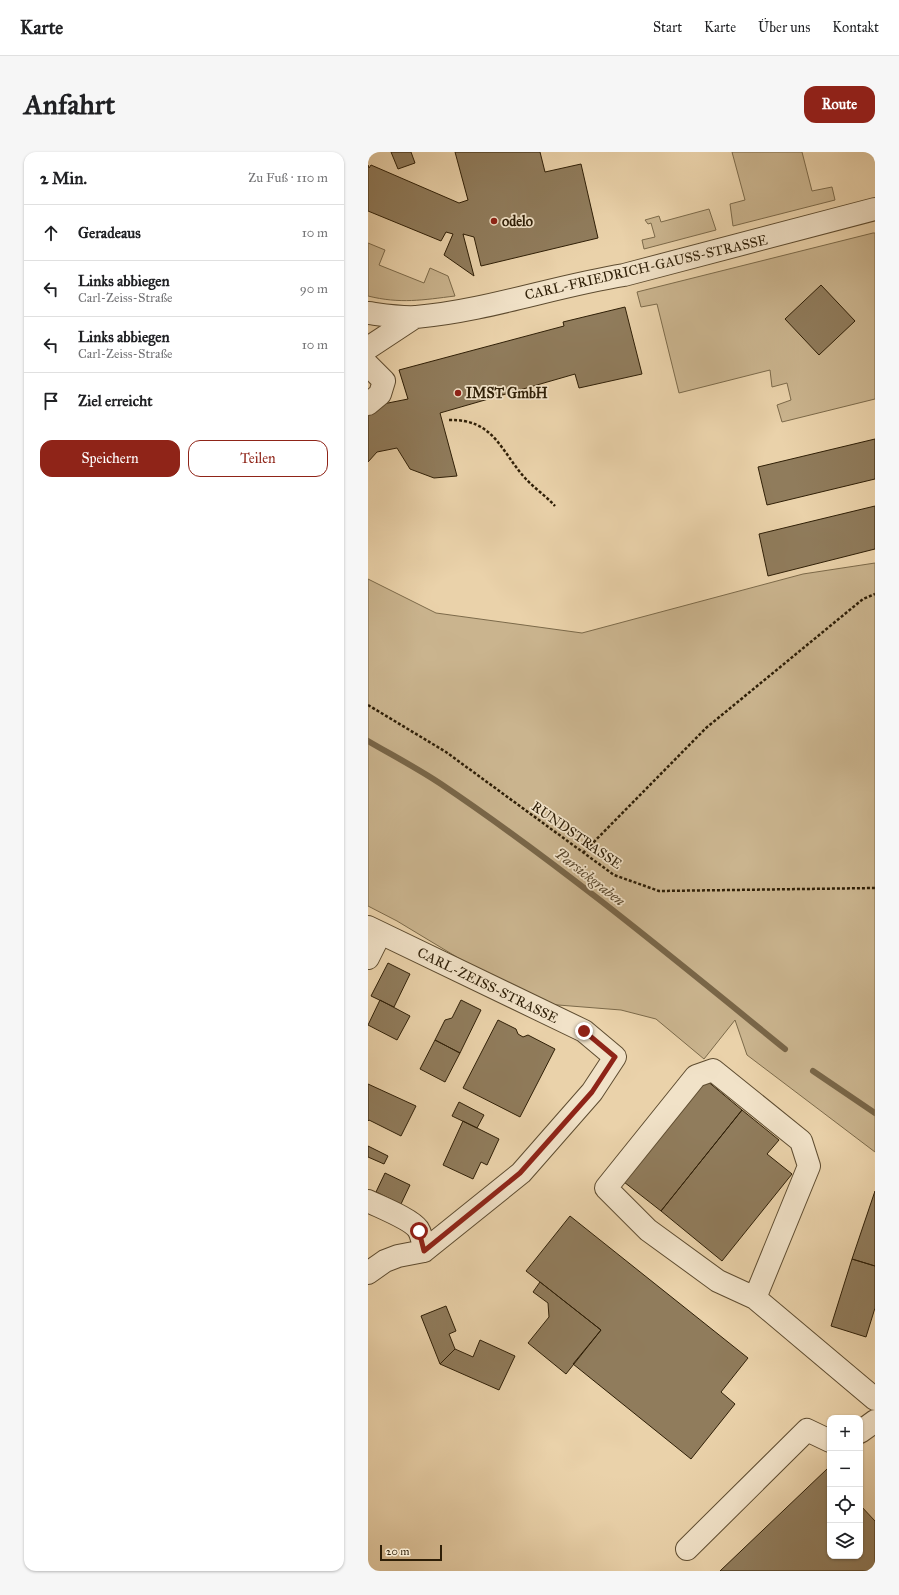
<!DOCTYPE html>
<html lang="de">
<meta charset="utf-8">
<style>
:root{--surface:#fff;--page:#f6f6f6;--text:#202124;--muted:#757577;--line:#e0e0e0;--accent:#8f2418}
body{margin:0;font-family:"IM FELL Great Primer",serif;background:var(--page);color:var(--text)}
.controls{position:absolute;right:12px;bottom:12px;display:grid;overflow:hidden;border-radius:8px;box-shadow:0 1px 3px #0004}
.controls button{width:36px;height:36px;display:grid;place-items:center;padding:0;border:0;border-bottom:1px solid var(--line);background:var(--surface);color:var(--text);font:20px sans-serif}
.scale{position:absolute;left:12px;bottom:10px;width:62px;box-sizing:border-box;padding-left:4px;border:2px solid #2f1f07;border-top:0;font-size:11px;line-height:14px;white-space:nowrap;color:#2f1f07;-webkit-text-stroke:3px #f1e2c8;paint-order:stroke}
.stop{position:absolute;width:12px;height:12px;margin:-9px;border:3px solid #8f2418;border-radius:50%;background:#fff}
.stop.end{background:#8f2418;border-color:#fff;box-shadow:0 1px 4px #0008}
.list{margin:0;padding:0;list-style:none}
h2{display:flex;justify-content:space-between;align-items:center;height:52px;margin:0;padding:0 16px;font-size:17px}
h2 small{font-size:13px;font-weight:400;color:var(--muted)}
.list li{display:grid;grid-template-columns:26px 1fr auto;gap:12px;align-items:center;box-sizing:border-box;height:56px;padding:0 16px;border-top:1px solid var(--line)}
.list b{display:block;font-size:15px;white-space:nowrap}
.list p{margin:0;font-size:13px;white-space:nowrap;color:var(--muted)}
.list em{font-size:13px;font-style:normal;color:var(--muted)}
.actions{display:flex;gap:8px;padding:12px 16px}
.actions a{flex:1;padding:9px 0;border:1px solid var(--accent);border-radius:12px;text-align:center;font-size:14px;color:var(--accent)}
.actions .main{background:var(--accent);color:#fff}
.icon{flex:none;width:22px;height:22px;fill:none;stroke:currentColor;stroke-width:2;stroke-linecap:round;stroke-linejoin:round}
.map{position:relative;flex:none;width:507px;height:1419px;overflow:hidden;border-radius:12px}
header{display:flex;align-items:center;gap:24px;box-sizing:border-box;height:56px;padding:0 20px;background:var(--surface);border-bottom:1px solid var(--line)}
header strong{font-size:19px}
nav{display:flex;gap:22px;margin-inline-start:auto;font-size:14px}
.intro{display:flex;align-items:center;justify-content:space-between;box-sizing:border-box;height:96px;padding:0 24px}
h1{margin:0;font-size:28px}
.button{padding:10px 18px;border-radius:12px;background:var(--accent);color:#fff;font-size:14px;font-weight:700}
main{display:flex;gap:24px;padding:0 24px}
aside{flex:1;background:var(--surface);border-radius:12px;box-shadow:0 1px 3px #0004}
.map>svg:first-child{display:block}
.green{fill:#cab48e;stroke:#7c6a4a}
.lines{fill:none;stroke-linecap:round;stroke-linejoin:round}
.stream{stroke:#796648;stroke-width:6}
.building{fill:#907c5c;stroke:#2f1f07}
.minor-casing{stroke:#5e4c30;stroke-width:24}
.path{stroke:#2f1f07;stroke-width:2.5;stroke-dasharray:3 2;stroke-linecap:butt}
.minor{stroke:#f1e2c8;stroke-width:22}
.route{stroke:#8f2418;stroke-width:5}
.poi-dot{fill:#8f2418;stroke:#f1e2c8;stroke-width:1.5}
.labels{text-anchor:middle;stroke-width:3.5;stroke-linejoin:round;paint-order:stroke}
.poi-label{font-size:14px;font-weight:bold;fill:#2f1f07;stroke:#f1e2c8;text-anchor:start}
.street-label{font-size:14px;fill:#2f1f07;stroke:#f1e2c8}
.water-label{font-size:15px;font-style:italic;fill:#5a482d;stroke:#f1e2c8}
</style>
<header>
<strong>Karte</strong>
<nav><a>Start</a><a>Karte</a><a>Über uns</a><a>Kontakt</a></nav>
</header>
<div class="intro"><h1>Anfahrt</h1><a class="button">Route</a></div>
<main>
<aside>
<h2>2 Min.<small>Zu Fuß · 110 m</small></h2>
<ul class="list">
<li><svg class="icon" aria-label="ahead" viewBox="0 0 24 24"><path d="M12 20V5M6 11l6-6 6 6"/></svg><div><b>Geradeaus</b></div><em>10 m</em></li>
<li><svg class="icon" aria-label="left" viewBox="0 0 24 24"><path d="M17 20v-9H6M10 6l-5 5 5 5"/></svg><div><b>Links abbiegen</b><p>Carl-Zeiss-Straße</p></div><em>90 m</em></li>
<li><svg class="icon" aria-label="left" viewBox="0 0 24 24"><path d="M17 20v-9H6M10 6l-5 5 5 5"/></svg><div><b>Links abbiegen</b><p>Carl-Zeiss-Straße</p></div><em>10 m</em></li>
<li><svg class="icon" aria-label="arrive" viewBox="0 0 24 24"><path d="M6 21V4h12l-3 4 3 4H6"/></svg><div><b>Ziel erreicht</b></div></li>
</ul>
<div class="actions"><a class="main">Speichern</a><a>Teilen</a></div>
</aside>
<div class="map">
<svg width="507" height="1419" viewBox="0 0 507 1419">
<rect width="100%" height="100%" fill="#ead2aa"/>
<filter id="stains"><feTurbulence type="fractalNoise" baseFrequency=".005" numOctaves="4"/><feColorMatrix values="0 0 0 0 .2 0 0 0 0 .09 0 0 0 0 .02 0 0 0 .5 -.17"/></filter>
<radialGradient id="worn" r=".72"><stop offset=".6" stop-color="#630" stop-opacity="0"/><stop offset="1" stop-color="#630" stop-opacity=".3"/></radialGradient>
<path class="green" d="M364,0H434L444,39L464,35L467,48L365,74L362,52L377,48Z
M341,57L348,78L276,97L274,88L287,85L283,71L280,72L277,68L291,64L293,70Z
M505,81H507V247L414,270L409,253L423,248L419,231L404,235L402,218L311,241L289,152L273,155L269,140Z
M0,91L17,98L11,113L56,131L62,116L80,124L87,144C55,148 32,152 0,144Z
M507,411V1000L379,903L367,868L336,907L288,867L253,858L165,851L29,769L0,754V427L68,461L214,481L435,422Z"/>
<g class="lines">
<path class="stream" d="M0,589C24,603 49,616 73,632C193,713 305,806 417,897
M445,919L507,961"/>
</g>
<path class="building" d="M23,0H43L47,11L30,17Z
M87,0H172L177,20L213,12L230,86L113,114L106,85L95,82L106,124L76,103L85,82L78,80L73,89L0,59V13L1,16L3,13L91,51L100,48Z
M453,133L487,169L451,203L417,167Z
M257,155L274,222L211,236L207,222L72,261L89,324L66,326L42,317L29,296L9,300L0,310V255L40,247L31,218L196,174L195,170Z
M507,287V327L399,353L390,315Z
M507,354V397L400,424L391,382Z
M20,811L42,822L26,855L3,844Z
M12,848L42,864L29,888L0,873Z
M93,848L113,858L92,901L67,888L77,868L84,866Z
M130,868L148,877L150,882L155,885L160,883L187,897L152,965L95,936Z
M67,888L92,901L77,930L52,917Z
M338,928L374,958L293,1059L256,1030Z
M0,932L48,954L33,984L1,968L0,969Z
M91,950L116,963L109,976L84,964Z
M374,958L411,988L399,1002L424,1022L354,1109L293,1059Z
M95,969L131,987L119,1013L113,1010L105,1027L75,1013Z
M0,994L20,1004L16,1012L0,1005Z
M17,1021L42,1033L33,1052L8,1040Z
M507,1039V1114L484,1107Z
M202,1064L380,1206L353,1240L367,1252L323,1307L205,1212L233,1178L158,1119Z
M484,1107L507,1114V1156L498,1185L463,1174Z
M172,1130L233,1178L198,1222L160,1191L181,1165L180,1151L165,1140Z
M78,1154L88,1179L81,1182L87,1197L72,1212L53,1164Z
M112,1188L147,1204L131,1238L72,1212L87,1197L105,1205Z
M459,1317L462,1321V1404H492V1353L507,1369V1419H352Z"/>
<g class="lines">
<defs>
<path id="minor" d="M0,161C15,163 33,166 48,165C118,159 187,134 256,123L507,57
M0,196L47,165
M0,213L16,229L12,242L0,252
M0,775L216,879L247,905L224,940L153,1021L56,1099L30,1104L17,1109L0,1121
M0,806L12,782
M0,1049C12,1055 43,1067 50,1077C54,1083 55,1092 56,1099
M387,1146L441,1014L433,989L345,918L328,924L238,1036L280,1078L350,1129L387,1146L507,1247
M492,1280L507,1269
M319,1397L439,1278L462,1289"/>
</defs>
<use href="#minor" class="minor-casing"/>
<path class="path" d="M81,268C126,267 132,298 157,326C166,336 178,344 187,354
M0,553L78,600L246,723L291,739L507,736
M215,701L338,576L495,447L507,442"/>
<use href="#minor" class="minor"/>
</g>
<g class="lines">
<path class="route" d="M51,1079L56,1099L152,1021L224,940L247,905L216,879"/>
</g>
<g class="poi-dot">
<circle cx="126" cy="69" r="4"/>
<circle cx="90" cy="241" r="4"/>
</g>
<g class="labels">
<g class="poi-label">
<text x="134" y="74">odelo</text>
<text x="98" y="246">IMST GmbH</text>
</g>
<g class="street-label">
<text transform="translate(278 115) rotate(-13)" y="5">CARL-FRIEDRICH-GAUSS-STRASSE</text>
<text transform="translate(209 683) rotate(35)" y="5">RUNDSTRASSE</text>
<text transform="translate(120 833) rotate(26)" y="5">CARL-ZEISS-STRASSE</text>
</g>
<g class="water-label">
<text transform="translate(222 725) rotate(38)" y="5">Parsickgraben</text>
</g>
</g>
<rect width="100%" height="100%" filter="url(#stains)"/>
<rect width="100%" height="100%" fill="url(#worn)"/>
</svg>
<div class="controls">
<button>+</button>
<button>−</button>
<button><svg class="icon" aria-label="locate" viewBox="0 0 24 24"><circle cx="12" cy="12" r="6"/><path d="M12 2v4M12 18v4M2 12h4M18 12h4"/></svg></button>
<button><svg class="icon" aria-label="layers" viewBox="0 0 24 24"><path d="M12 4l9 5-9 5-9-5zM3 14l9 5 9-5"/></svg></button>
</div>
<div class="scale">20 m</div>
<div class="stop" style="left:51px;top:1079px"></div>
<div class="stop end" style="left:216px;top:879px"></div>
</div>
</main>
